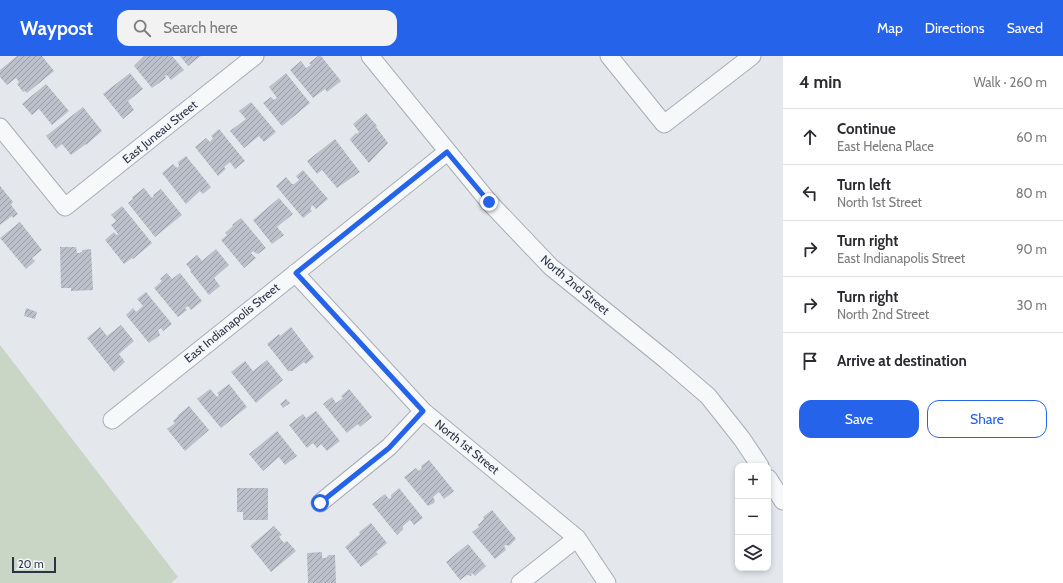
<!DOCTYPE html>
<meta charset="utf-8">
<style>
:root{--surface:#fff;--page:#f2f2f3;--text:#2b2b33;--muted:#7c7c81;--line:#e1e1e2;--accent:#2563eb}
body{margin:0;font-family:Cabin,sans-serif;background:var(--page);color:var(--text)}
.controls{position:absolute;right:12px;bottom:12px;display:grid;overflow:hidden;border-radius:8px;box-shadow:0 2px 6px #0003}
.controls button{width:36px;height:36px;display:grid;place-items:center;padding:0;border:0;border-bottom:1px solid var(--line);background:var(--surface);color:var(--text);font:20px sans-serif}
.scale{position:absolute;left:12px;bottom:10px;width:44px;box-sizing:border-box;padding-left:4px;border:2px solid #2b3445;border-top:0;font-size:11px;line-height:14px;white-space:nowrap;color:#2b3445;-webkit-text-stroke:3px #f4f6f9;paint-order:stroke}
.stop{position:absolute;width:12px;height:12px;margin:-9px;border:3px solid #2563eb;border-radius:50%;background:#fff}
.stop.end{background:#2563eb;border-color:#fff;box-shadow:0 1px 4px #0008}
.list{margin:0;padding:0;list-style:none}
h2{display:flex;justify-content:space-between;align-items:center;height:52px;margin:0;padding:0 16px;font-size:17px}
h2 small{font-size:13px;font-weight:400;color:var(--muted)}
.list li{display:grid;grid-template-columns:26px 1fr auto;gap:12px;align-items:center;box-sizing:border-box;height:56px;padding:0 16px;border-top:1px solid var(--line)}
.list b{display:block;font-size:15px;white-space:nowrap}
.list p{margin:0;font-size:13px;white-space:nowrap;color:var(--muted)}
.list em{font-size:13px;font-style:normal;color:var(--muted)}
.actions{display:flex;gap:8px;padding:12px 16px}
.actions a{flex:1;padding:9px 0;border:1px solid var(--accent);border-radius:12px;text-align:center;font-size:14px;color:var(--accent)}
.actions .main{background:var(--accent);color:#fff}
.icon{flex:none;width:22px;height:22px;fill:none;stroke:currentColor;stroke-width:2;stroke-linecap:round;stroke-linejoin:round}
.map{position:relative;flex:none;width:783px;height:527px;overflow:hidden}
header{display:flex;align-items:center;gap:24px;box-sizing:border-box;height:56px;padding:0 20px;background:var(--accent);color:#fff}
header strong{font-size:19px}
nav{display:flex;gap:22px;margin-inline-start:auto;font-size:14px}
.search{width:280px;height:36px;background:var(--page);display:flex;align-items:center;gap:10px;box-sizing:border-box;padding:0 14px;border-radius:12px;color:var(--muted);font-size:15px}
main{display:flex}
aside{flex:1;background:var(--surface)}
.map>svg:first-child{display:block}
.green{fill:#c9d6c5}
.building{fill:url(#building-hatch)}
.lines{fill:none;stroke-linecap:round;stroke-linejoin:round}
.minor-casing{stroke:#a9aeb7;stroke-width:19}
.minor{stroke:#f7f8fa;stroke-width:17}
.route{stroke:#2563eb;stroke-width:5}
.labels{text-anchor:middle;stroke-width:3;stroke-linejoin:round;paint-order:stroke}
.street-label{font-size:12px;fill:#2b3445;stroke:#f4f6f9}
</style>
<header>
<strong>Waypost</strong>
<div class="search"><svg class="icon" aria-label="search" viewBox="0 0 24 24"><circle cx="10" cy="10" r="6"/><path d="M15 15l6 6"/></svg>Search here</div>
<nav><a>Map</a><a>Directions</a><a>Saved</a></nav>
</header>
<main>
<div class="map">
<svg width="783" height="527" viewBox="0 0 783 527">
<defs>
<pattern id="building-hatch" width="6" height="6" patternUnits="userSpaceOnUse"><rect width="6" height="6" fill="#bbc0ca"/><path d="M-1 1l2-2M0 6l6-6M5 7l2-2" fill="none" stroke="#989da6"/></pattern>
</defs>
<rect width="100%" height="100%" fill="#e4e7ec"/>
<path class="green" d="M0,289L178,521L171,527H0Z"/>
<path class="building" d="M17,0H42L54,15L27,37L25,35L23,36L17,28L19,26L16,22L7,29L0,21V14Z
M144,0H172L184,14L171,24L167,19L165,20L166,22L152,32L134,10Z
M180,0H201L188,10Z
M318,0H321L341,25L327,36L325,33L313,42L290,14L301,5L306,12L311,9L309,7Z
M130,17L143,33L128,45L134,54L123,63L103,38Z
M286,17L310,47L282,70L263,47L271,41L274,44L277,42L269,31Z
M46,28L69,55L52,69L39,53L32,59L22,48Z
M251,46L276,76L264,86L259,80L244,92L230,75L246,63L239,55Z
M83,51L102,75L86,89V88L71,99L62,88L56,93L46,80Z
M366,57L377,70L376,71L388,87L369,107L350,84L351,82L356,77L357,78L359,76L353,68Z
M219,73L245,105L235,113L230,106L224,111L226,113L218,120L195,91L206,82L210,86L213,82L211,80Z
M335,83L360,116L337,132L322,114L317,118L307,105Z
M186,100L211,131L203,138L200,135L186,148L162,117L173,108L177,112L179,110L178,106Z
M303,114L328,143L316,153L312,149L310,153L312,155L303,162L276,130L286,121L292,128H294L299,124L296,120Z
M0,130L13,146L11,149L18,158L13,162L12,160L0,169Z
M144,132L152,142L154,140L153,139L161,133L182,159L155,181L128,147L133,143L132,141Z
M279,142L293,158L277,171L284,179L272,188L253,164Z
M122,150L152,187L133,203L132,202L124,208L105,184L114,176L116,179L118,178L111,169L116,165L111,159Z
M241,162L266,192L258,198L257,197L256,198L254,195L251,197L256,202L244,212L221,184L227,179L225,177L233,170L232,169Z
M20,166L42,194L32,202L35,205L26,213L0,182Z
M60,191H76L77,197H80V196H82V194L91,193L93,234L71,235V232H61Z
M216,193L229,209L214,222L220,230L209,239L190,215L191,214L186,208L197,199L202,205Z
M167,217L172,223L180,217L202,245L191,254L188,250L185,252L187,254L178,261L154,232L162,225L160,223Z
M146,236L172,268L163,275L161,272L158,274L160,279L149,287L126,259L133,252L136,256L143,250L137,243Z
M26,252L37,256L35,263L24,260Z
M121,269L134,285L119,298L125,306L114,316L87,282L100,271L107,280Z
M291,271L314,301L306,308L304,306L292,315H289V316L267,288L279,278L280,280Z
M267,304L283,324L256,347L231,316L245,305L253,315Z
M229,328L247,351L221,372L197,343L210,333L217,341L219,339L217,337Z
M349,333L372,361L360,371L358,368L347,377L323,348L332,341L336,347L343,342L341,340Z
M286,343L290,347L283,352L280,348Z
M189,350L209,374L185,395L167,373L175,367L173,365L178,360V359Z
M316,355L340,385L327,395L321,388L317,392L313,387L307,392L289,369L303,358L306,362Z
M277,375L297,400L285,409L279,401L263,415L249,398Z
M429,404L454,435L444,443L439,436L433,441L435,445L434,447L428,450L404,421L416,412L419,415L422,412L421,410Z
M237,432H268V464H243V456H237Z
M399,432L423,462L414,469L410,464L403,470V473L397,479L372,448L385,438L389,443L391,442V439Z
M492,454L516,483L509,490L506,489L504,490L506,494L495,503L472,476L479,471L478,469L484,463L483,461Z
M371,467L387,487L376,496L378,498L361,511L345,491L360,478L359,476Z
M274,470L282,479L279,481L284,487L287,485L296,495L271,516L250,490Z
M468,488L486,510L475,520L472,517L471,518L472,520L467,519L460,524L446,506Z
M322,496V502H326L329,499H335L336,527H308L307,497Z"/>
<g class="lines">
<defs>
<path id="minor" d="M370,0L489,146L551,211L666,304L708,340L742,383L760,410
M609,0L664,68L752,0
M0,71L65,151L255,0
M295,217L423,355L577,482L607,527
M112,364L447,96
M768,422L783,445
M320,447L389,391L423,355
M520,527L577,482"/>
</defs>
<use href="#minor" class="minor-casing"/>
<use href="#minor" class="minor"/>
</g>
<g class="lines">
<path class="route" d="M320,447L389,392L423,355L296,217L447,96L489,146"/>
</g>
<g class="labels">
<g class="street-label">
<text transform="translate(160 76) rotate(-39)" y="4">East Juneau Street</text>
<text transform="translate(575 229) rotate(40)" y="4">North 2nd Street</text>
<text transform="translate(232 267) rotate(-39)" y="4">East Indianapolis Street</text>
<text transform="translate(467 391) rotate(39)" y="4">North 1st Street</text>
</g>
</g>
</svg>
<div class="controls">
<button>+</button>
<button>−</button>
<button><svg class="icon" aria-label="layers" viewBox="0 0 24 24"><path d="M12 4l9 5-9 5-9-5zM3 14l9 5 9-5"/></svg></button>
</div>
<div class="scale">20 m</div>
<div class="stop" style="left:320px;top:447px"></div>
<div class="stop end" style="left:489px;top:146px"></div>
</div>
<aside>
<h2>4 min<small>Walk · 260 m</small></h2>
<ul class="list">
<li><svg class="icon" aria-label="ahead" viewBox="0 0 24 24"><path d="M12 20V5M6 11l6-6 6 6"/></svg><div><b>Continue</b><p>East Helena Place</p></div><em>60 m</em></li>
<li><svg class="icon" aria-label="left" viewBox="0 0 24 24"><path d="M17 20v-9H6M10 6l-5 5 5 5"/></svg><div><b>Turn left</b><p>North 1st Street</p></div><em>80 m</em></li>
<li><svg class="icon" aria-label="right" viewBox="0 0 24 24"><path d="M7 20v-9h11M14 6l5 5-5 5"/></svg><div><b>Turn right</b><p>East Indianapolis Street</p></div><em>90 m</em></li>
<li><svg class="icon" aria-label="right" viewBox="0 0 24 24"><path d="M7 20v-9h11M14 6l5 5-5 5"/></svg><div><b>Turn right</b><p>North 2nd Street</p></div><em>30 m</em></li>
<li><svg class="icon" aria-label="arrive" viewBox="0 0 24 24"><path d="M6 21V4h12l-3 4 3 4H6"/></svg><div><b>Arrive at destination</b></div></li>
</ul>
<div class="actions"><a class="main">Save</a><a>Share</a></div>
</aside>
</main>
